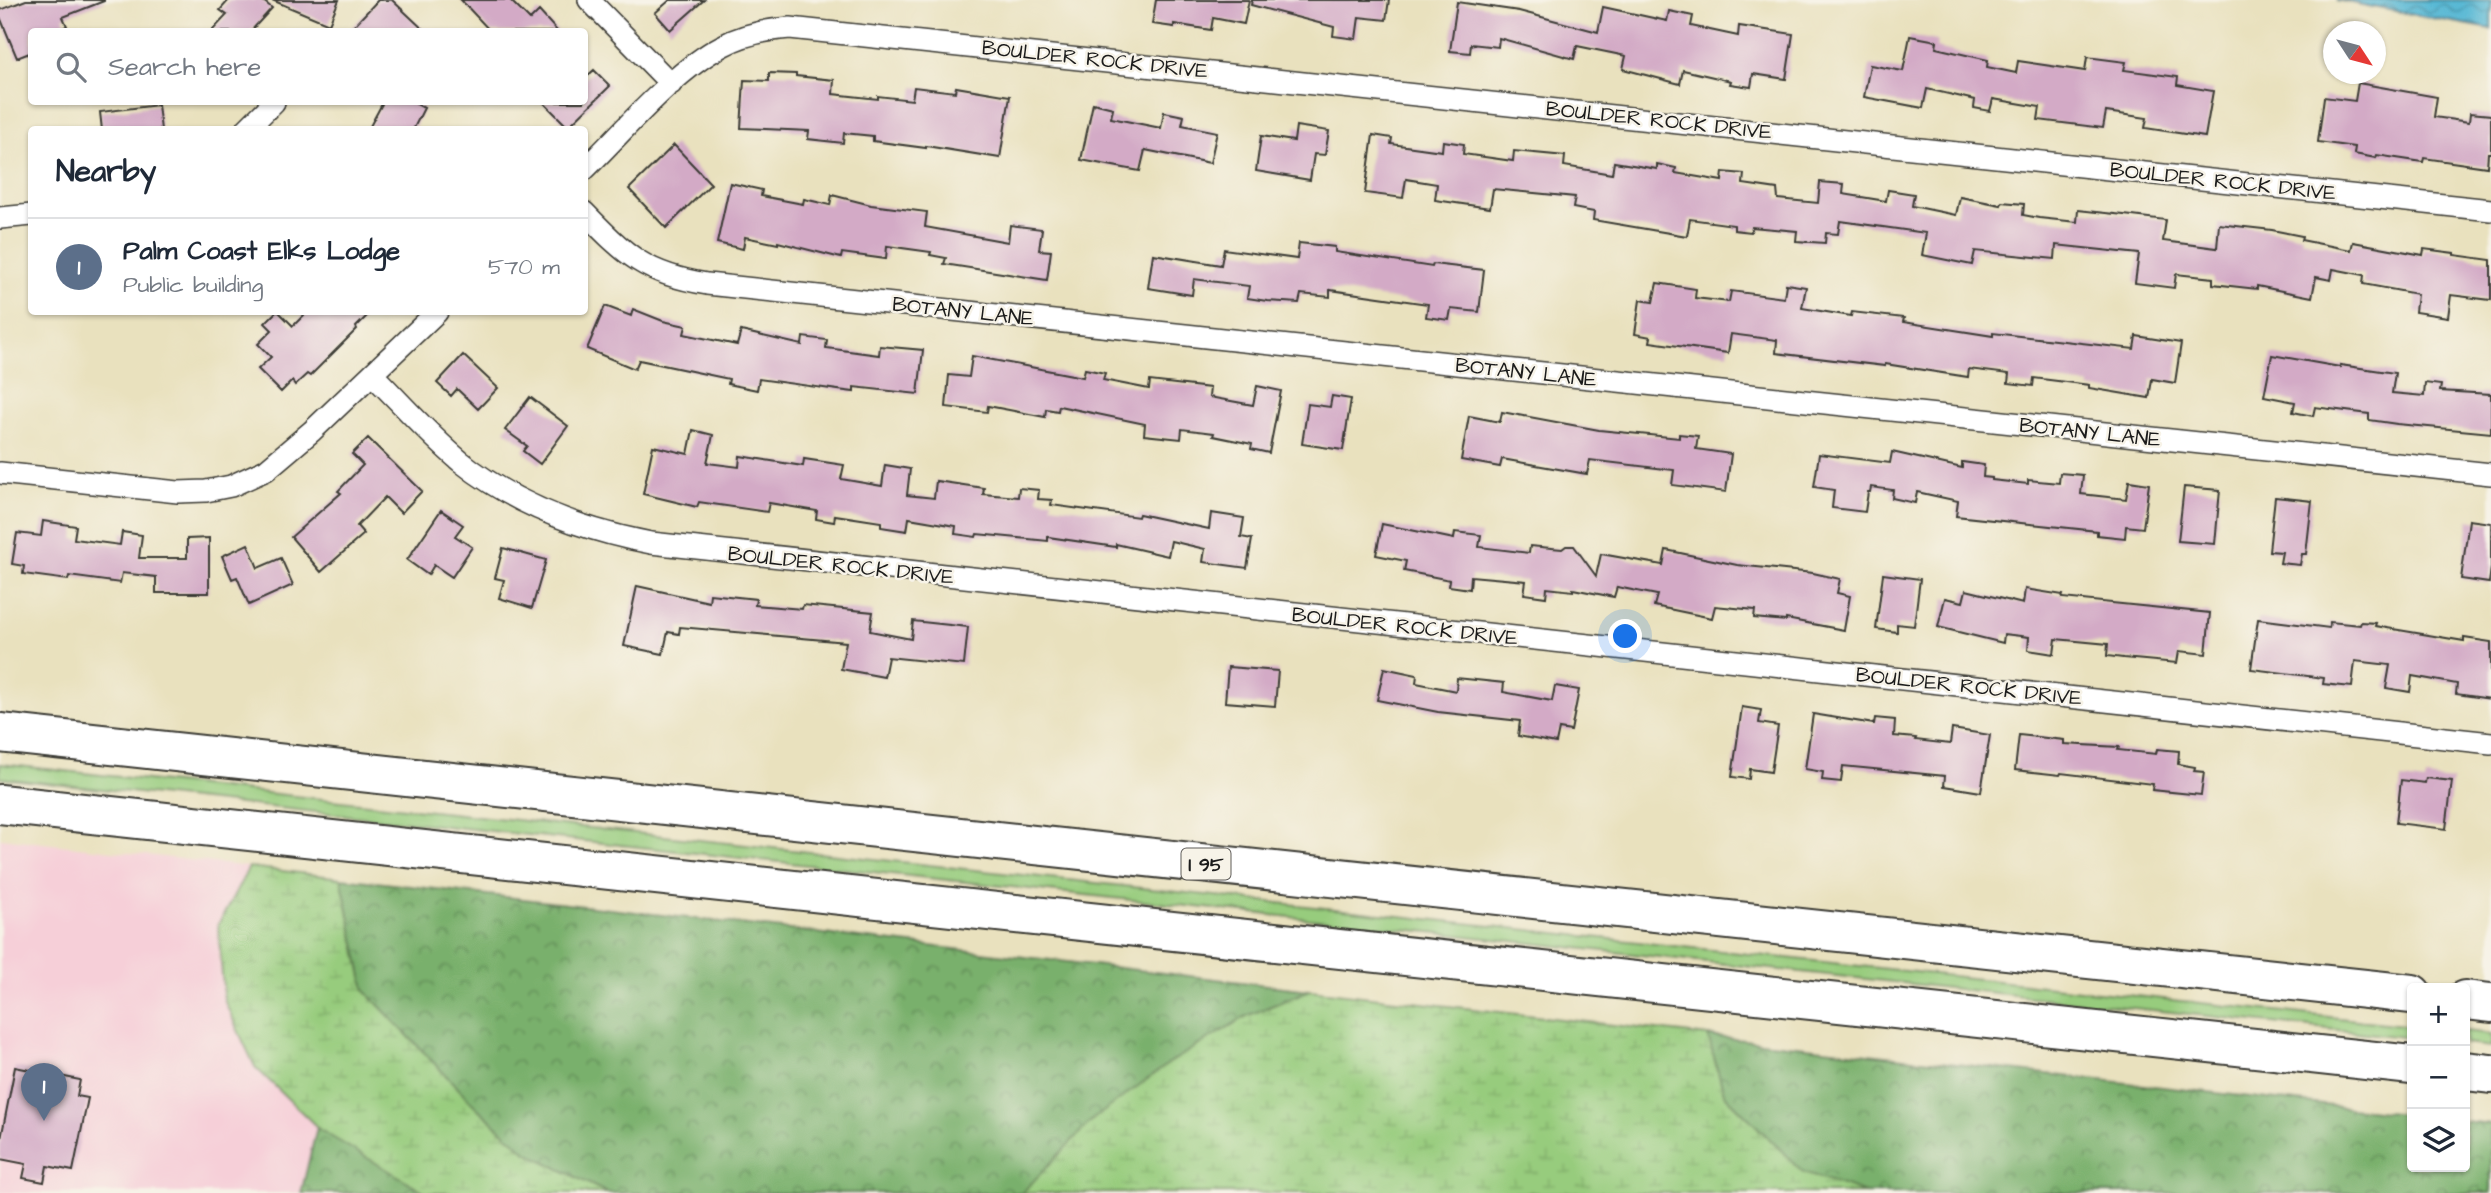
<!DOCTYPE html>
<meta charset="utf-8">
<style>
:root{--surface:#fff;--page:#f2f2f3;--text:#1f2937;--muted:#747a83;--line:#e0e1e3;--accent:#b45309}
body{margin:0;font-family:"Architects Daughter",sans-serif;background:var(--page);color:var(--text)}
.controls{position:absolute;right:21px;bottom:21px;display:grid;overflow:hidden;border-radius:7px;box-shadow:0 2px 5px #0004}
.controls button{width:63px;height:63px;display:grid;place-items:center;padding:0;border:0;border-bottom:2px solid var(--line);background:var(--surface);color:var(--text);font:35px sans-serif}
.compass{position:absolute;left:2323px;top:21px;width:63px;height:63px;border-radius:50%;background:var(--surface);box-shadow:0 2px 5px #0004;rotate:126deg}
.you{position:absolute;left:1626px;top:637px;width:24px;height:24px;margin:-18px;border:5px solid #fff;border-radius:50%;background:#1a73e8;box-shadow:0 0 0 10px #1a73e833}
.badge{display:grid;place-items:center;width:46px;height:46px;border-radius:50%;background:var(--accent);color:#fff;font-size:23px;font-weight:700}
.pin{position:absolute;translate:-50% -58px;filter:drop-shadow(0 2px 4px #0008)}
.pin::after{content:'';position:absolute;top:37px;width:24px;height:21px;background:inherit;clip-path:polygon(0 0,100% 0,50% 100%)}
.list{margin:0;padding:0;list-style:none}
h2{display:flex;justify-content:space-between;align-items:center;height:91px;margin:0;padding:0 28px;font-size:30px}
h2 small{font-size:23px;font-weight:400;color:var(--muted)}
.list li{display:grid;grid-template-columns:46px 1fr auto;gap:21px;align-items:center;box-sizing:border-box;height:98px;padding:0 28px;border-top:2px solid var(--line)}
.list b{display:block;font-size:26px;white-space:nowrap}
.list p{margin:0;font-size:23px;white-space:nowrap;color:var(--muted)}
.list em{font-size:23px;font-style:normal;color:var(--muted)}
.icon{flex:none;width:38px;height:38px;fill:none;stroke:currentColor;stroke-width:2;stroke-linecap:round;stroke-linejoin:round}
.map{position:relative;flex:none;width:2491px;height:1193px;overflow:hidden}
.search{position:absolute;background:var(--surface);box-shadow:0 2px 5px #0004;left:28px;top:28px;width:560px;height:77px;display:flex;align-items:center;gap:18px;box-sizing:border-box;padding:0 24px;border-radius:7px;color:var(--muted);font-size:26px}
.panel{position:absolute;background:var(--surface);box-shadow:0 2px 5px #0004;left:28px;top:126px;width:560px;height:189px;border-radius:7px}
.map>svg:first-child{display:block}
.built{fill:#f6cfd8}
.grass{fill:#97cc7d;stroke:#5a744c;stroke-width:2}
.forest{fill:url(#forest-crowns);stroke:#4a6644;stroke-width:2}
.wetland{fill:url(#wetland-marsh);stroke:#5a744c;stroke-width:2}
.water{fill:url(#water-waves);stroke:#386a78;stroke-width:2}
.building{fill:#d3aac6}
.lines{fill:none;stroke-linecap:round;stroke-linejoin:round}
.minor-casing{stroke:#3b3a34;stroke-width:24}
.motorway-casing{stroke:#3b3a34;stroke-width:42}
.minor{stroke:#fff;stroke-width:21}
.motorway{stroke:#fff;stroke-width:38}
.labels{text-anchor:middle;stroke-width:5;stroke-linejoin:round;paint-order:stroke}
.shield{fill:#f7f3e8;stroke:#5e5c59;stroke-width:2}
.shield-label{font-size:19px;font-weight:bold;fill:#1c1c1c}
.street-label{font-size:21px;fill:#1c1c1c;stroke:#f7f3e8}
</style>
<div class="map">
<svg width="2491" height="1193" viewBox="0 0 2491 1193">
<defs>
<pattern id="forest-crowns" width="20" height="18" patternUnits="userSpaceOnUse" patternTransform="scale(1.75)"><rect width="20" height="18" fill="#79b06c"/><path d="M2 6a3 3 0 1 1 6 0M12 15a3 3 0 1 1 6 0" fill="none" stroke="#628e58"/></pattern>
<pattern id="wetland-marsh" width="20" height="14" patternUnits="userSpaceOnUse" patternTransform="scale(1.75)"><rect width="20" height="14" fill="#97cc7d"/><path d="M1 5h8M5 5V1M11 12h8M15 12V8" fill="none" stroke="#82af6b"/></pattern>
<pattern id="water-waves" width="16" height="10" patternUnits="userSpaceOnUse" patternTransform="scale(1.75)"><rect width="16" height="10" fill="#55b7d4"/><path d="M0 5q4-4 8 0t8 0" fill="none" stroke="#4694ab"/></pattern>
</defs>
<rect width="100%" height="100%" fill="#f7f3e8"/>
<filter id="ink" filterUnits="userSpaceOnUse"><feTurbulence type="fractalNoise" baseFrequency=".0143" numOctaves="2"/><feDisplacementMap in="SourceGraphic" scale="14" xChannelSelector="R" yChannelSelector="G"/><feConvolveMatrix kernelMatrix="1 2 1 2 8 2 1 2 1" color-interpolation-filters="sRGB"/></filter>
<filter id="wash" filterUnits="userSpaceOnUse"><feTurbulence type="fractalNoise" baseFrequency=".00686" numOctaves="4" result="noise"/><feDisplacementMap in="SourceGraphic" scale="28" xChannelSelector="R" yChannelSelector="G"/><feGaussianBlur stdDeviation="1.57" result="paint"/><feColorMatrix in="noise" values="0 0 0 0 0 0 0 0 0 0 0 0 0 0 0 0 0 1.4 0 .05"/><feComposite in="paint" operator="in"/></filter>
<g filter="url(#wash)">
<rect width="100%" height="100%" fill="#e9e1be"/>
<path class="built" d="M0,838L249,867L218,925L255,1067L317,1127L301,1193H0Z"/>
<path class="grass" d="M0,764L2412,1026V1038L0,778Z
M2465,1031L2491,1034V1047L2465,1044Z"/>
<path class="forest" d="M341,878L1310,990L1247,1016L1168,1064L1022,1193H607L526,1152L477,1108L365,991Z
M1708,1036L2412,1115V1167H2465V1121L2491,1124V1193H1865L1803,1172L1724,1094Z
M317,1127L321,1130L427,1193H301Z"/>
<path class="wetland" d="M249,867L341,878L365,991L477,1108L526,1152L607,1193H427L320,1130L255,1067L224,1000L218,925Z
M1310,990L1708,1036L1724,1094L1803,1172L1865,1193H1022L1092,1120L1168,1064L1247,1016Z"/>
<path class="water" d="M2336,0H2491V29Z"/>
<g id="blocks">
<path class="building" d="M26,0H104V1L63,17L67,26L54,32H32V52L17,58L0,17V10Z
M229,0H262L272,8L250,32H211L227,15L220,10Z
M272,0H339L329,24Z
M378,0H392L426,32H348Z
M461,0H510L530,20L539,11L558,32H491Z
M670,0H704L670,30L655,13Z
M1156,0H1249L1244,24L1213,18L1211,30L1174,24V27L1152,24Z
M1252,0H1389L1386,20L1359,17L1356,39L1333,36L1334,27L1251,5Z
M1457,2L1519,11L1598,32L1603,7L1667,21L1669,11L1693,16L1691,26L1738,36L1739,26L1793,34L1786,79L1753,74L1751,87L1730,84L1731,81L1683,70L1680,84L1623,69L1626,56L1577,46L1574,59L1499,38L1498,47L1471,44L1470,53L1450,51Z
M1910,36L1937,41L1936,48L1988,60L1987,67L2016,73L2018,61L2085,71L2087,57L2126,62L2124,70L2178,77L2177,85L2213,91L2205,137L2145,128L2147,118L2106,112L2103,128L2038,120L2040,107L1993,99L1990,111L1974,108L1975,100L1927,89L1923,108L1864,97L1870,65L1903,71Z
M594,70L610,86L568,127L543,102H584V79Z
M769,73L796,74V76L834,80L833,94L878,99V96L912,100L914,87L955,92L956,87L1010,96L1000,158L926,146V148L873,141V136L844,133L843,143L808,139L809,131L741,128L744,80L769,81Z
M2358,83L2437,97L2434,117L2469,122L2470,113L2491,115V153H2488L2487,167L2424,158L2423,162L2377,155L2376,158L2354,154L2355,147L2318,142L2324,97L2355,101Z
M383,102H413L424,108L413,130H368Z
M1093,103L1113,108L1111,118L1161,128L1164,112L1184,116L1182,125L1217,132L1210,163L1145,150L1140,171L1081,160Z
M158,105L161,130H102L100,112Z
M1296,126L1329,131L1325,155L1314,154L1310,180L1256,171L1261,136L1294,141Z
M1373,135L1392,138L1391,144L1442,151L1443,141L1464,144L1463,154L1513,161L1514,151L1565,156L1564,166L1612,174L1614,162L1657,169V164L1676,168L1675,173L1722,181L1723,172L1744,174L1743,184L1777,189L1778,199L1818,203L1820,182L1844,184L1843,194L1886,201L1888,190L1914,194L1912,206L1956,215L1960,197L2001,205L2002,202L2024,204L2023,215L2039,218L2077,222L2078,210L2124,215L2166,220L2163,241L2217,248L2219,224L2272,230L2302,236L2301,240L2351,250L2353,242L2423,255L2424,249L2454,253V255L2491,260V300L2451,295L2448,317L2415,312L2417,294L2363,284L2364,275L2333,269L2331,280L2316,277L2312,297L2257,286V289L2213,284V278L2176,274L2174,288L2135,283L2139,254L2056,245L2055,259L1975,251L1972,265L1922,255L1926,233L1840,221L1838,234L1826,233L1825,243L1796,241L1797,231L1752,227L1751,232L1734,230V225L1690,219L1687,236L1593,220L1594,212L1573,208L1575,197L1493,189L1490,208L1435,200L1437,184L1406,179L1403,198L1365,193Z
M674,145L711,184L666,228L629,189Z
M730,183L762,190L761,196L803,204L804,199L830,205L832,195L871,205L927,212L925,227L1008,242L1010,225L1042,229L1039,250L1051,251L1047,280L944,264L946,258L930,255L931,252L887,246L886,259L842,253L841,258L778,242V244L745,237L743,249L717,243Z
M1299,243L1335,247V252L1432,267L1433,264L1484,270L1479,312L1451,309L1449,320L1426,317L1428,304L1330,290V297L1301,294L1299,303L1267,301L1247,298L1249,286L1194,279L1192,295L1148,288L1153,254L1221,265L1224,249L1297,259Z
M1657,283L1696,289L1695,298L1729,302L1731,291L1784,298L1786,284L1806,287L1802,308L1851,316L1852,312L1904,318L1903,322L1993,336V333L2134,349L2136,336L2181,343L2175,383L2152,379L2149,398L2089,388V385L2034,378L2033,386L2008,383L2009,374L1969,369L1968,377L1885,364V366L1776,353L1777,340L1731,334L1728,353L1650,342L1651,337L1635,334L1640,300L1653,302Z
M605,306L631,316L633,309L663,321L686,326L684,334L737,345L741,331L802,345L803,337L827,340L826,348L879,355L880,346L923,350L918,394L854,387V392L838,390L759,379L757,390L728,384L729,379L639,360L635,369L587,349Z
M276,312H279L293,326L307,312H371L356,327L357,329L310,376L307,374L295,385L292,381L281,392L258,369L271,357L258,344L272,330L265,323Z
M463,355L498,388L478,409L457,389L451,396L437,383Z
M2272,355L2340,367V365L2395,373L2392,393L2424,396L2425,383L2441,385L2440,391L2491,394V433L2397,424L2369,420V414L2315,407L2313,416L2293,412L2295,402L2264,396Z
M972,356L1083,377L1085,369L1105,373L1103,380L1149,389L1150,381L1210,388L1209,397L1253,405L1257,386L1281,391L1269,453L1251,449L1252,444L1213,436L1214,433L1182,429L1181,439L1144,435L1145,424L1059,406L1058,411L1046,409L1045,417L988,406L987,412L946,407L949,375L969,377Z
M1332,396L1351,399L1343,450L1302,444L1308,404L1330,407Z
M530,397L568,426L540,464L523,451L527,446L505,430Z
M1502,412L1599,430L1679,438V434L1698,436L1696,449L1731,454L1726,492L1672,485L1674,470L1590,460L1587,474L1502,459L1500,467L1461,460L1469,416L1500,422Z
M693,430L713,435L707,463L739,467L740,456L803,466L804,459L844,465L841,479L882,486L885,465L910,469L907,495L934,498L936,481L984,488L983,494L1018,497L1019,488L1039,490L1038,499L1052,500L1051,505L1138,517L1139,514L1209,529L1211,513L1244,518L1241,537L1252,539L1247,568L1203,562L1205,549L1171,541L1168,556L1116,544V547L1048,537V541L977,534L976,537L955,534L956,526L909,518L907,531L881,527V522L835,515L834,522L816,519L817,511L769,503L767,512L699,502L697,507L643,494L653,446L688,454Z
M368,438L422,491L401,513L385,497L357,526L364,534L321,572L291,537L341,493L338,491L363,465L352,454Z
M1892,452L1962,468V462L1984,465L1983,477L1992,478V480L2028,484V480L2059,483L2060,473L2083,475L2081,494L2126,499L2129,481L2149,484L2143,528L2126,526L2125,538L2097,535V531L1956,516L1958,501L1917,492L1915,503L1892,498L1893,490L1871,487L1870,492H1868L1865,512L1832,508L1834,490L1814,487L1819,454L1890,463Z
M2184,487L2220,490L2215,544L2178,541Z
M2275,497L2312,501L2306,554H2302L2300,565L2280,563L2282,552L2269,551Z
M441,510L463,525L455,536L472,547L452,577L434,565L428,575L407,560Z
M2469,520L2491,523V568L2489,583L2461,579Z
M43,521L76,526L74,539L120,545L122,532L142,535L139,558H187V539L209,538V593H156V577L122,573L120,583L69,576L68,580L23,574L24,566L12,564L17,533L41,536Z
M1382,524L1454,539L1455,532L1481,535L1479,547L1529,553L1530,546L1562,549L1566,546H1574L1596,576L1601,554L1663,565L1666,550L1737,565L1813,573L1840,579L1837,593L1850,596L1844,630L1786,619V621L1754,618L1755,610L1715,606L1712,618L1654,606L1657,595L1617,587L1614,597L1573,589V591L1547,588L1546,597L1524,594L1526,581L1471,576L1470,589L1449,586L1450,580L1404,571L1406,561L1376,555Z
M248,544L258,568L281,558L293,585L249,605L237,577L232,579L222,556Z
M503,548L546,560L532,608L499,598L504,580L495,578Z
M1883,574L1920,579L1914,626L1897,624V632L1876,629Z
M637,586L709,602L710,594L756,599L755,605L802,609L803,605L873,612L870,631L911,639L913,621L968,627L964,665L888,657L884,677L841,669L846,642L680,627L679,634L668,632L663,654L624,646Z
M2025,589L2063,595L2062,598L2210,613L2206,654L2179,651L2177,663L2123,658L2107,656L2108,644L2056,639L2054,654L2028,650L2029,637L2004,634L2003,643L1938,627L1945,598L1963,602L1966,590L2023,604Z
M2258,619L2329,628L2330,622L2360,625L2361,622L2376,623L2375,626L2464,641V638L2491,642V699L2456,694L2457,684L2412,676L2410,692L2386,688L2390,665L2355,661L2352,687L2323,684L2324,678L2251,669Z
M1228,667L1278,671L1275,706L1225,702Z
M1384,668L1417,675L1416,683L1456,691L1457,678L1504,683L1503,692L1552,701L1555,686L1579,690L1571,731L1559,729L1556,743L1518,736L1520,721L1438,712L1377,700Z
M1742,707L1761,710L1759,723L1778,726L1771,772L1750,769L1749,779L1732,777Z
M1813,714L1874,724L1875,718L1895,720L1894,736L1916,738L1915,740L1950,744L1952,729L1990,735L1981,792L1944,786L1945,776L1843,766L1841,782L1822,780L1823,772L1805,769Z
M2019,735L2064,740V744L2119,747L2118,750L2156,754L2157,749L2179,751L2178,764L2195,767L2194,771L2204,772L2201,795L2152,790L2153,784L2061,773L2060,775L2015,770Z
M2426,778L2452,781L2446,829L2396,823L2401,780L2425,783Z
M15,1067L80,1080L77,1096L88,1098L73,1171L47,1166L44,1182L23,1178L26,1164L0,1159V1144Z"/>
</g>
</g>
<g filter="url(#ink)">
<use href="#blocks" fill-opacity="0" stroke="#3b3a34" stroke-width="2"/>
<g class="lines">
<defs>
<path id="minor" d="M589,0L671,84
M246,130L274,102
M584,170C624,131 674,71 722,46C743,34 766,30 790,28L2491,210
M584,212C627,256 645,274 707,284L2491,474
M0,218L32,215
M372,374C401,403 429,435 460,461C515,505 583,530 651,543L2491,743
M0,473L178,492L206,491L231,486L266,470L312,431L437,312"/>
<path id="motorway" d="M0,733L2412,994
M0,804L2412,1065
M2465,1000L2491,1003
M2465,1071L2491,1074"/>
</defs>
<use href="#minor" class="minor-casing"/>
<use href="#motorway" class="motorway-casing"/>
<use href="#minor" class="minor"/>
<use href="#motorway" class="motorway"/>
</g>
</g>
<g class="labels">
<rect class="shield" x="1181.5" y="848.5" width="49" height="31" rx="5"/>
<g class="shield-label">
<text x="1206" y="871">I 95</text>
</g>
<g class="street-label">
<text transform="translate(1095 59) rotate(6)" y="7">BOULDER ROCK DRIVE</text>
<text transform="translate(1659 120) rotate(6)" y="7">BOULDER ROCK DRIVE</text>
<text transform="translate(2223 181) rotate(6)" y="7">BOULDER ROCK DRIVE</text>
<text transform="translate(963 311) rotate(6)" y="7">BOTANY LANE</text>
<text transform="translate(1526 372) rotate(6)" y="7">BOTANY LANE</text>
<text transform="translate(2090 432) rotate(6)" y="7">BOTANY LANE</text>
<text transform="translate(841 565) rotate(6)" y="7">BOULDER ROCK DRIVE</text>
<text transform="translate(1405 626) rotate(6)" y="7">BOULDER ROCK DRIVE</text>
<text transform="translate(1969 686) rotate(6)" y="7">BOULDER ROCK DRIVE</text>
</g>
</g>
</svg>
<div class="controls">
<button>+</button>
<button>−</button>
<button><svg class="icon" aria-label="layers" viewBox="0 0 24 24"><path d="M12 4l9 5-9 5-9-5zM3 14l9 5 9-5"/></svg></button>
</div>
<svg class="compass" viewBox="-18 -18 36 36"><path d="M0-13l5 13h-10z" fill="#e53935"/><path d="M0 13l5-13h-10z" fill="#747a83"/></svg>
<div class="you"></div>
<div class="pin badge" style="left:44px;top:1121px;background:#5c6f8a">1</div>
<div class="search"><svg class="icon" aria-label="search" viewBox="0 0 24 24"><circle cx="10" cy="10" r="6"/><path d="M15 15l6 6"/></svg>Search here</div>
<section class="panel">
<h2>Nearby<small></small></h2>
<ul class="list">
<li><span class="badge" style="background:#5c6f8a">1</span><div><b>Palm Coast Elks Lodge</b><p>Public building</p></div><em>570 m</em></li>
</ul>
</section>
</div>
